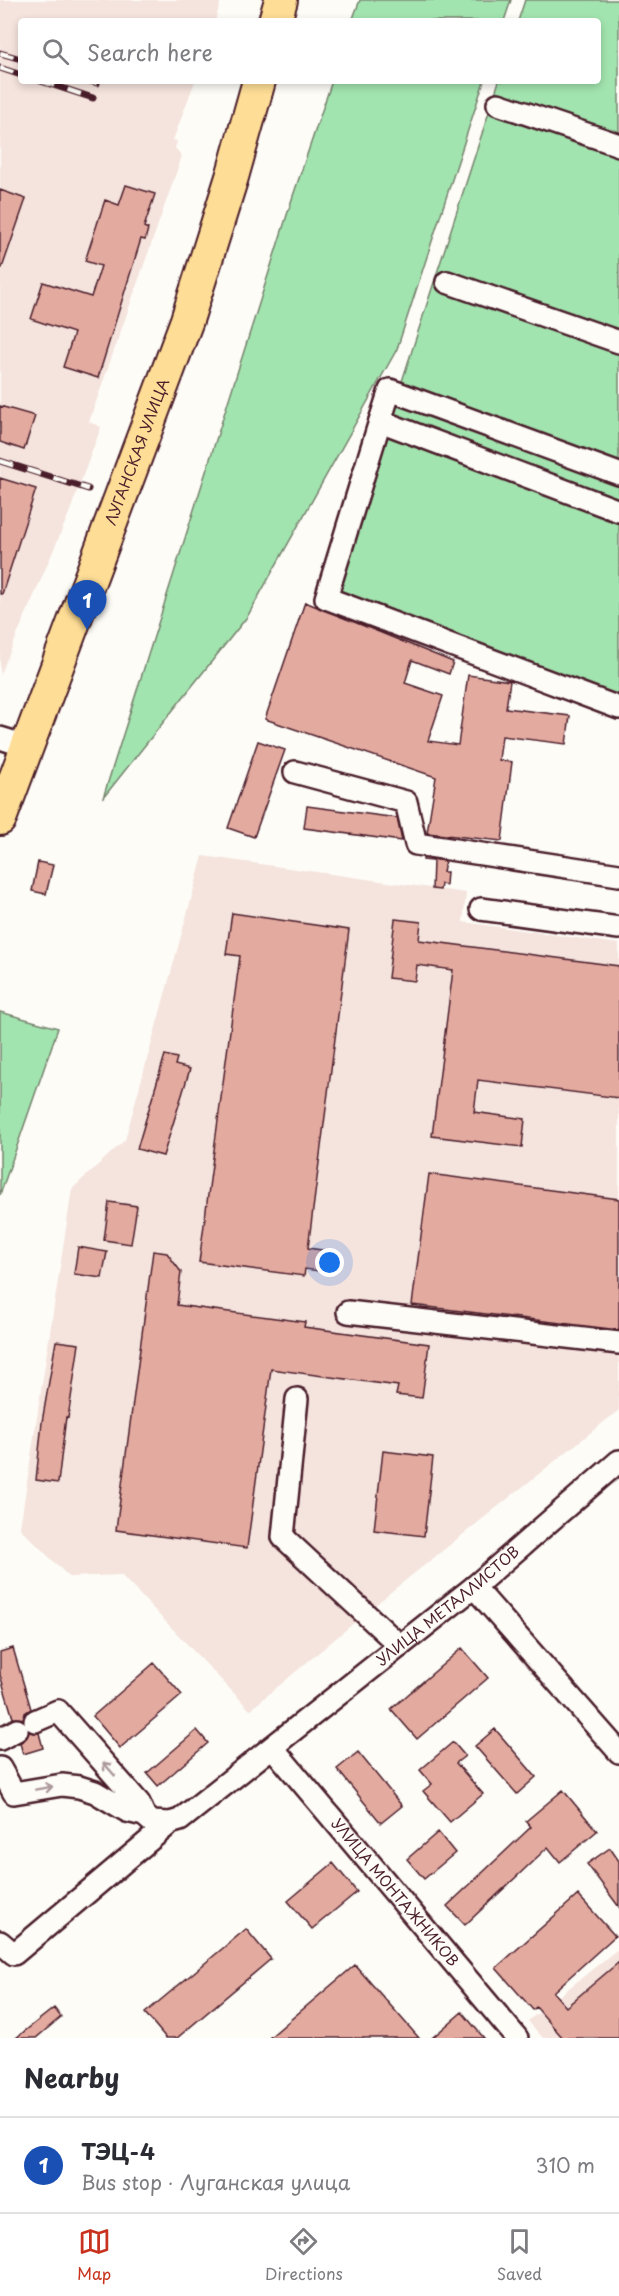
<!DOCTYPE html>
<meta charset="utf-8">
<style>
:root{--surface:#fff;--page:#f2f2f3;--text:#2b2b33;--muted:#7c7c81;--line:#e1e1e2;--accent:#c8321e}
body{margin:0;font-family:"Playpen Sans",sans-serif;background:var(--page);color:var(--text)}
.you{position:absolute;left:330px;top:1263px;width:21px;height:21px;margin:-15px;border:4px solid #fff;border-radius:50%;background:#1a73e8;box-shadow:0 0 0 9px #1a73e833}
.badge{display:grid;place-items:center;width:39px;height:39px;border-radius:50%;background:var(--accent);color:#fff;font-size:20px;font-weight:700}
.pin{position:absolute;translate:-50% -50px;filter:drop-shadow(0 2px 3px #0008)}
.pin::after{content:'';position:absolute;top:32px;width:21px;height:18px;background:inherit;clip-path:polygon(0 0,100% 0,50% 100%)}
.list{margin:0;padding:0;list-style:none}
h2{display:flex;justify-content:space-between;align-items:center;height:78px;margin:0;padding:0 24px;font-size:26px}
h2 small{font-size:20px;font-weight:400;color:var(--muted)}
.list li{display:grid;grid-template-columns:39px 1fr auto;gap:18px;align-items:center;box-sizing:border-box;height:96px;padding:0 24px;border-top:2px solid var(--line)}
.list b{display:block;font-size:22px;white-space:nowrap}
.list p{margin:0;font-size:20px;white-space:nowrap;color:var(--muted)}
.list em{font-size:20px;font-style:normal;color:var(--muted)}
.icon{flex:none;width:33px;height:33px;fill:none;stroke:currentColor;stroke-width:2;stroke-linecap:round;stroke-linejoin:round}
.map{position:relative;flex:none;width:619px;height:2038px;overflow:hidden}
.search{position:absolute;background:var(--surface);box-shadow:0 3px 9px #0003;left:18px;right:18px;top:18px;height:66px;display:flex;align-items:center;gap:15px;box-sizing:border-box;padding:0 21px;border-radius:6px;color:var(--muted);font-size:22px}
.sheet{height:174px;background:var(--surface)}
nav{display:flex;justify-content:space-around;align-items:center;box-sizing:border-box;height:84px;border-top:2px solid var(--line);background:var(--surface);font-size:16px;color:var(--muted)}
nav a{display:grid;justify-items:center;gap:3px}
nav .on{color:var(--accent)}
.map>svg:first-child{display:block}
.built{fill:#f5e3dd}
.green{fill:#a2e4af;stroke:#76826d;stroke-width:1.5}
.building{fill:#e3aaa0;stroke:#4a1f2b;stroke-width:1.5}
.lines{fill:none;stroke-linecap:round;stroke-linejoin:round}
.minor-casing{stroke:#4a1f2b;stroke-width:26}
.highway-casing{stroke:#4a1f2b;stroke-width:36}
.minor{stroke:#fdfcf7;stroke-width:21}
.highway{stroke:#fedd96;stroke-width:32}
.rail-casing{stroke:#4a1f2b;stroke-width:7}
.rail{stroke:#fdfcf7;stroke-width:4.5;stroke-dasharray:14;stroke-linecap:butt}
.oneway{stroke:#ac999b}
.labels{text-anchor:middle;stroke-width:5;stroke-linejoin:round;paint-order:stroke}
.street-label{font-size:15px;fill:#4a1f2b;stroke:#fdfcf7}
</style>
<div class="map">
<svg width="619" height="2038" viewBox="0 0 619 2038">
<rect width="100%" height="100%" fill="#fdfcf7"/>
<filter id="ink" filterUnits="userSpaceOnUse"><feTurbulence type="fractalNoise" baseFrequency=".0167" numOctaves="2"/><feDisplacementMap in="SourceGraphic" scale="12" xChannelSelector="R" yChannelSelector="G"/><feConvolveMatrix kernelMatrix="1 2 1 2 8 2 1 2 1" color-interpolation-filters="sRGB"/></filter>
<g filter="url(#ink)">
<path class="built" d="M0,0H221L215,21H21V81H195L173,140L177,141L175,148L182,156L89,422L101,427L68,516L0,675Z
M203,856L466,893L463,922L619,944V1410L392,1591L250,1710L121,1575L69,1577L20,1528L72,1189L125,1140Z
M619,1948V2038H543L528,2021Z"/>
<path class="green" d="M360,0H511L504,21H352Z
M525,0H619V703L333,595L499,81H598V21H518Z
M332,81H484L397,349L247,617L103,798L293,196Z
M0,1012L58,1028L0,1195Z"/>
<path class="building" d="M126,185L155,194L144,227L148,229L145,240L141,239L98,378L63,367L74,333L31,319L43,282L91,297L101,266L85,261L105,200L119,205Z
M0,190L26,199L2,268H0Z
M0,406L35,416L24,450L0,442Z
M0,478L36,489L2,594H0Z
M305,602L453,662L449,674L412,660L405,683L443,696L428,741L458,745L468,675L510,681L506,708L570,716L566,744L502,736L499,760L512,762L502,841L427,833L436,777L265,719Z
M258,741L285,750L254,837L228,828Z
M307,806L397,818L402,841L304,828Z
M423,858L445,861L443,872H447L446,885L441,884L440,890L432,889L433,861L423,860Z
M38,862L53,865L46,894L32,891Z
M232,913L349,930L308,1248L336,1252L333,1273L305,1269L304,1276L199,1262L240,956L226,954Z
M395,919L421,922L419,940L619,966V1098L478,1080L474,1112L525,1119L522,1147L432,1136L453,970L417,965L415,981L388,978Z
M165,1055L177,1058L175,1065L190,1069L163,1156L137,1149Z
M429,1174L619,1199V1330L412,1305Z
M109,1202L137,1206L131,1244L104,1240Z
M78,1247L107,1252L102,1278L74,1274Z
M153,1251L167,1253L181,1272L177,1305L305,1322L304,1327L429,1344L422,1398L396,1395L398,1386L271,1369L247,1548L116,1530Z
M56,1341L79,1344L68,1418L66,1417L58,1483L36,1480L42,1422Z
M383,1451L433,1457L424,1536L374,1530Z
M13,1648L31,1709L25,1713L23,1719L13,1718L0,1675V1652Z
M462,1648L488,1678L417,1739L391,1709Z
M154,1663L182,1695L120,1748L93,1716Z
M495,1729L536,1777L517,1794L475,1746Z
M197,1730L208,1743L158,1786L147,1773Z
M29,1732L39,1733L43,1748L23,1754L20,1743L27,1737Z
M453,1742L465,1756L456,1763L483,1794L450,1822L423,1791L432,1784L420,1770Z
M358,1752L402,1806L381,1823L337,1769Z
M563,1790L597,1831L560,1862L548,1847L465,1925L447,1906L531,1827L526,1821Z
M438,1832L455,1853L424,1879L407,1859Z
M610,1848L619,1861V1907L587,1864Z
M333,1863L357,1892L312,1929L288,1901Z
M578,1895L615,1936L553,1992L566,2007L619,1962V2038H563L536,2007L533,2010L496,1968Z
M246,1929L271,1959L177,2038H166L145,2013Z
M355,1965L419,2038H269Z
M54,2008L61,2017L36,2038H16Z
M462,2012L484,2038H432Z"/>
<g class="lines">
<defs>
<g id="minor">
<path d="M498,104L619,145"/>
<path d="M447,282L619,342"/>
<path d="M380,421L326,598L619,708"/>
<path d="M619,474L390,390L380,421L619,511"/>
<path d="M0,738L26,746"/>
<path d="M295,772L406,802L416,844L619,875"/>
<path d="M481,909L619,928"/>
<path d="M348,1312L619,1343"/>
<path d="M297,1399L283,1537L400,1646"/>
<path d="M474,1587L619,1752"/>
<path d="M35,1721L58,1711L139,1803L144,1815"/>
<path d="M0,1739L17,1730"/>
<path id="s1" d="M273,1748L517,2038"/>
<path id="s2" d="M0,1768L14,1793L62,1785L79,1787L95,1792L127,1811L144,1815L152,1822L170,1823L180,1820L474,1587L619,1461"/>
<path d="M0,1942L14,1954L170,1823"/>
</g>
<g id="highway">
<path d="M275,21L281,0"/>
<path id="s3" d="M0,819L187,320L232,177L259,81"/>
</g>
</defs>
<use href="#minor" class="minor-casing"/>
<use href="#highway" class="highway-casing"/>
<use href="#minor" class="minor"/>
<use href="#highway" class="highway"/>
<defs>
<path id="rail" d="M0,53L21,59
M0,68L21,75
M41,81L93,98
M90,81L97,83
M0,461L88,489"/>
</defs>
<use href="#rail" class="rail-casing"/>
<use href="#rail" class="rail"/>
</g>
<defs><path id="oneway-shaft" d="M-6 0H5M1.5-3L5.5 0L1.5 3" fill="none" stroke-width="1.6" stroke-linecap="round" stroke-linejoin="round" transform="scale(1.5)"/></defs>
<g class="oneway">
<use href="#oneway-shaft" transform="translate(109 1769) rotate(-131)"/>
<use href="#oneway-shaft" transform="translate(44 1788) rotate(-10)"/>
</g>
</g>
<g class="labels">
<g class="street-label">
<text dy="5" stroke="none"><textPath href="#s3" startOffset="392">ЛУГАНСКАЯ УЛИЦА</textPath></text>
<text dy="5" stroke="none"><textPath href="#s2" startOffset="548">УЛИЦА МЕТАЛЛИСТОВ</textPath></text>
<text dy="5" stroke="none"><textPath href="#s1" startOffset="189">УЛИЦА МОНТАЖНИКОВ</textPath></text>
</g>
</g>
</svg>
<div class="you"></div>
<div class="pin badge" style="left:87px;top:630px;background:#1a4fb4">1</div>
<div class="search"><svg class="icon" aria-label="search" viewBox="0 0 24 24"><circle cx="10" cy="10" r="6"/><path d="M15 15l6 6"/></svg>Search here</div>
</div>
<section class="sheet">
<h2>Nearby<small></small></h2>
<ul class="list">
<li><span class="badge" style="background:#1a4fb4">1</span><div><b>ТЭЦ-4</b><p>Bus stop · Луганская улица</p></div><em>310 m</em></li>
</ul>
</section>
<nav>
<a class="on"><svg class="icon" aria-label="map" viewBox="0 0 24 24"><path d="M3 6l6-2 6 2 6-2v14l-6 2-6-2-6 2zM9 4v14M15 6v14"/></svg>Map</a>
<a><svg class="icon" aria-label="directions" viewBox="0 0 24 24"><path d="M12 3l9 9-9 9-9-9zM9 14v-3h6M13 9l2 2-2 2"/></svg>Directions</a>
<a><svg class="icon" aria-label="saved" viewBox="0 0 24 24"><path d="M7 4h10v16l-5-4-5 4z"/></svg>Saved</a>
</nav>
